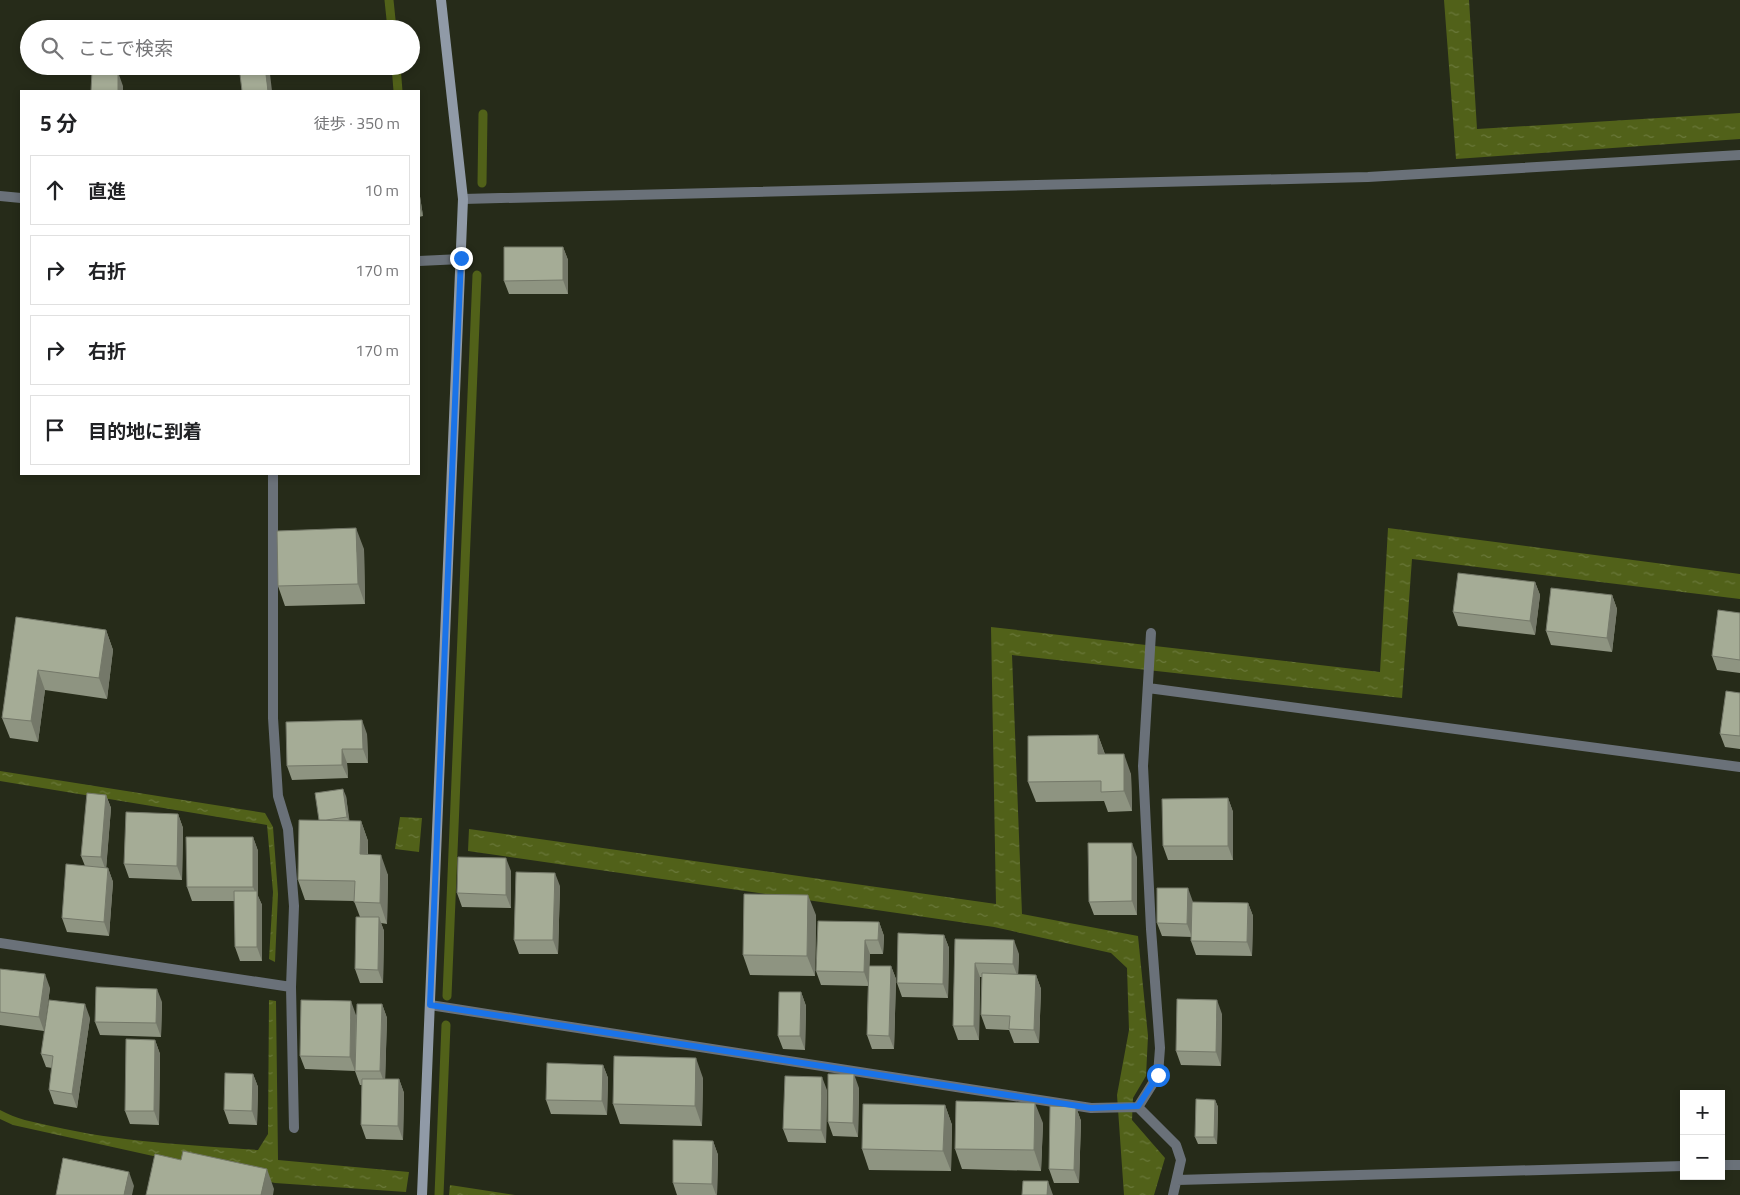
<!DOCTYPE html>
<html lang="ja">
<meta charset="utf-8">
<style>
:root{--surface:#fff;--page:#f6f6f6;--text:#202124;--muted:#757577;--line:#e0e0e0}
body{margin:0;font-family:"Titillium Web","Noto Sans JP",sans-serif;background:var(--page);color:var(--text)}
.controls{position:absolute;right:15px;bottom:15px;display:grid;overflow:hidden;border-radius:0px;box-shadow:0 2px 8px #0003}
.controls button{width:45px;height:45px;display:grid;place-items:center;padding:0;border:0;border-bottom:1px solid var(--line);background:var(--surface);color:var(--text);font:25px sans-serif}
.stop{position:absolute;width:15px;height:15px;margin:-11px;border:4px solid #1a73e8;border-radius:50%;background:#fff}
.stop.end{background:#1a73e8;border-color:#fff;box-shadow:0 1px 5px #0008}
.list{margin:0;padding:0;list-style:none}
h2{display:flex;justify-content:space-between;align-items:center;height:65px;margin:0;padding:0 20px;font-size:21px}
h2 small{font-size:16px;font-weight:400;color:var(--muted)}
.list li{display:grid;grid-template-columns:32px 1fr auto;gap:15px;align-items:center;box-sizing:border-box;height:70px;margin:0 10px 10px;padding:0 10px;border:1px solid var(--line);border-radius:0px}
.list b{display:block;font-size:19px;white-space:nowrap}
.list em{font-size:16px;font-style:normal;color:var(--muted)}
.icon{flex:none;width:28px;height:28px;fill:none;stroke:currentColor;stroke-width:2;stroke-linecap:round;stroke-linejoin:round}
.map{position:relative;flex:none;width:1740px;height:1195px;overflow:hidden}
.search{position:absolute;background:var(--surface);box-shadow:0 2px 8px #0003;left:20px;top:20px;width:400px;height:55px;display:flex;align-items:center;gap:12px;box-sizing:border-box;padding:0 18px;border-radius:28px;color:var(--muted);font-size:19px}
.panel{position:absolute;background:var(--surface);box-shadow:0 2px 8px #0003;left:20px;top:90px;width:400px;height:385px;border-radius:0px}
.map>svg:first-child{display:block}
.water{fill:url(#water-ripples)}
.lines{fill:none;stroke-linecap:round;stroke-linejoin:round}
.stream{stroke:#516119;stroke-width:9}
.street{stroke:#6a7179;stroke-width:10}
.secondary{stroke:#909aa7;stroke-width:10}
.wall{fill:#8e9481}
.shaded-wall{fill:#747869}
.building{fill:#a5ac96;stroke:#747869}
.route{stroke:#1a73e8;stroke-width:6}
</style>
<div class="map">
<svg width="1740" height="1195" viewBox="0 0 1740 1195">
<defs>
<pattern id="water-ripples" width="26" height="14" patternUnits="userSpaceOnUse" patternTransform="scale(1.25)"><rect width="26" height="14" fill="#516119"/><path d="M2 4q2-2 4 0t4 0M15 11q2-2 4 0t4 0" fill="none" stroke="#6a783a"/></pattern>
</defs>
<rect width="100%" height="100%" fill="#262b19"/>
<path class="water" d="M1444,0H1469L1477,129L1740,113V139L1456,159Z
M1388,528L1740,574V599L1412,559L1402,698L1012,655L1022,914L1138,936L1148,1036L1146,1076L1133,1098L1132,1120L1165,1158L1154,1195H1124L1117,1095L1129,1030L1127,968L1111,953L994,927L468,851L469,829L996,904L991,627L1380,672Z
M0,771L265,813L273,827L278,894L275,962L269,959L273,892L267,825L0,781Z
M400,817L422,818L419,852L395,849Z
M269,1000L276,1001L278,1160L409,1172L406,1192L275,1183L13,1125L0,1119V1110C16,1119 33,1122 51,1126C119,1142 189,1145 258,1150L268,1134Z
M450,1185L515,1195H449Z"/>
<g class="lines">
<path class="stream" d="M389,0L392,29
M396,66L398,91
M482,183L483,114
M447,996L477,275
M439,1195L446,1025"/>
<path class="street" d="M0,196L21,198
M463,199L1368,177L1740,155
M419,261L461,259
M273,474V718L278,796L288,829L294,906L291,987L294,1128
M1148,688L1740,767
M0,943L291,987
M430,1005L1091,1108L1138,1107L1176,1145L1181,1160L1173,1195
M1138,1107L1158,1075L1160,1048L1151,929L1143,766L1151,633
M1721,1165H1740
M1177,1180L1684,1166"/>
<path class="secondary" d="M422,1195L463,199L441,0"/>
</g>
<path class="wall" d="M419,190L423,216L419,217Z
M563,247L568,260V294H509L504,281Z
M364,549L365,604L285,606L278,586Z
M1535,582L1540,595L1535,635L1458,626L1453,612Z
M1612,595L1617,609L1612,652L1551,645L1546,631Z
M1740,613V673L1717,670L1712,656Z
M16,617L106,630L113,650L107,699L45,690L38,742L10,738L2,718Z
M1740,693V749L1725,747L1720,734Z
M367,734L368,763H347L348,778L292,780L287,766Z
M1098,735L1105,754L1131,774L1132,811L1108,812L1104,801L1036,802L1028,782Z
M106,795L111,808L106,868H108L113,882L109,936L67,932L62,918L85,866L81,856Z
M346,796L349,821H361L368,841V854L388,875L387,924L381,923L384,931L383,983H360L355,969L360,917L354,901L305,900L298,880L319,820Z
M1228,798L1233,812V860H1168L1163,846Z
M178,814L183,828L182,880L129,878L124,864Z
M253,837L258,851V896L262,905V961H240L235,947V901H192L187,887Z
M1137,857V915H1094L1089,902Z
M511,871V908L462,907L457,893Z
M560,886L558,954H519L514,940Z
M1193,902L1248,903L1253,916L1252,956L1196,955L1191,941L1192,937L1162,936L1157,923Z
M816,915L815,976L750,975L743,955Z
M879,922L884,936L883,954H870L869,966H891L896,979L894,1049H872L867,1035L868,986L821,985L816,971Z
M944,935L949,948L948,998L902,997L897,983Z
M955,939L1019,954L1018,974L1036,975L1041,989L1039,1043H1014L1009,1030L986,1029L981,1015L982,977H980L979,1040H958L953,1026Z
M0,969L50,988L44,1031L0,1025Z
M801,992L806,1006L805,1050L783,1049L778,1036Z
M162,1002L161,1037L100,1035L95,1022Z
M382,1004L387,1018L385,1079H399L404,1093L403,1140L366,1139L361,1125L362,1085H360L355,1071L305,1069L300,1056L356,1015Z
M1222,1014L1221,1066L1181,1065L1176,1051Z
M90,1018L77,1108L54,1104L49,1090L52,1068L46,1067L41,1054Z
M155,1040L160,1054L159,1125L130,1124L125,1111Z
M603,1065L608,1078L607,1115L551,1114L546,1100Z
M253,1074L258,1087L257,1125L229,1124L224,1110Z
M703,1078L702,1126L620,1124L613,1104Z
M859,1088L858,1137L833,1136L828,1122Z
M827,1090L826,1143L788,1142L783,1129Z
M1215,1100L1218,1107L1217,1144H1198L1195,1137Z
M945,1105L952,1125L951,1171L869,1170L862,1149Z
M1076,1107L1081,1121L1079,1183H1054L1049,1169Z
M1043,1123L1041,1171L962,1169L955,1149Z
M713,1141L718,1155L717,1195H677L673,1183Z"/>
<path class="shaded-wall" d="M265,66H267L270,74L272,91H268Z
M118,72L123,86V91H118Z
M419,190L423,216L419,205Z
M563,247L568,260V294L563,280Z
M356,528L364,549L365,604L358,584Z
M1535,582L1540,595L1535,635L1530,621Z
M1612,595L1617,609L1612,652L1607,638Z
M106,630L113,650L107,699L99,678Z
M38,670L45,690L38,742L31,721Z
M362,720L367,734L368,763L363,749Z
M1098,735L1105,755L1098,754Z
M342,749L347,763L348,778L342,765Z
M1124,754L1131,774L1132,811L1124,791Z
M343,789L346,796L350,824L347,817Z
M106,795L111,808L106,871L101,857Z
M1228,798L1233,812V860L1228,846Z
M178,814L183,828L182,880L177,866Z
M361,821L368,841L367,874L360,854Z
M253,837L258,851V896L262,905V961L257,947V896L253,887Z
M1132,843L1137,857V915L1132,901Z
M381,855L388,875L387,924L380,903Z
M506,858L511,871V908L506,895Z
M108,868L113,882L109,936L104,922Z
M555,873L560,886L558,954L553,940Z
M1188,888L1193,902L1192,937L1187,924Z
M808,895L816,915L815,976L807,956Z
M1248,903L1253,916L1252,956L1247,942Z
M379,917L384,931L383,983L378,970Z
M879,922L884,936L883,954L878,940Z
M944,935L949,948L948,998L943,984Z
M865,940L870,954L869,986L864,972Z
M1014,940L1019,954L1018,978L1013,964Z
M975,963L980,977L979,1040L974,1026Z
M891,966L896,979L894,1049L889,1036Z
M45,974L50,988L44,1031L39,1017Z
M1036,975L1041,989L1039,1043L1034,1030Z
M157,989L162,1002L161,1037L156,1023Z
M801,992L806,1006L805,1050L800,1036Z
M1217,1000L1222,1014L1221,1066L1216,1052Z
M351,1001L356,1015L355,1071L350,1057Z
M85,1004L90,1018L77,1108L72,1094Z
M382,1004L387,1018L385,1085L380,1071Z
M155,1040L160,1054L159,1125L154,1111Z
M696,1058L703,1078L702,1126L695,1106Z
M603,1065L608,1078L607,1115L602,1101Z
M253,1074L258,1087L257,1125L252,1111Z
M854,1074L859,1088L858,1137L853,1123Z
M822,1077L827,1090L826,1143L821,1130Z
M399,1079L404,1093L403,1140L398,1126Z
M1215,1100L1218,1107L1217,1144L1214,1137Z
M1035,1103L1043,1123L1041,1171L1034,1150Z
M945,1105L952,1125L951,1171L943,1151Z
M1076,1107L1081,1121L1079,1183L1074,1170Z
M713,1141L718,1155L717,1195H716L712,1184Z
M267,1169L274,1189L273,1195H261Z
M129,1172L134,1186L132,1195H124Z
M1048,1181L1053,1195H1047Z"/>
<path class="building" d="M239,66H265L268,91H242Z
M92,71L118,72V91H91Z
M504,247H563V280L504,281Z
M356,528L358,584L278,586L277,531Z
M1458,573L1535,582L1530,621L1453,612Z
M1551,588L1612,595L1607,638L1546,631Z
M1718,610L1740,613V660L1712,656Z
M16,617L106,630L99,678L38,670L31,721L2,718Z
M1726,691L1740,693V736L1720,734Z
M362,720L363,749H342V765L287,766L286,722Z
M1098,735V754H1124V791L1101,792V781L1028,782V736Z
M343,789L347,817L326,820H319L315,793Z
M87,793L106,795L101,857L81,856Z
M1228,798V846H1163L1162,799Z
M126,812L178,814L177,866L124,864Z
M299,820L361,821L360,854L381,855L380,903L354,902L355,881L298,880Z
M186,837H253V887H187Z
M1088,843H1132V901L1089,902Z
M458,857L506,858V895L457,893Z
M66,864L108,868L104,922L62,918Z
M516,872L555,873L553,940H514Z
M1157,888H1188L1187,924L1157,923Z
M234,891H257V947H235Z
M744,894L808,895L807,956L743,955Z
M1192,902L1248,903L1247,942L1191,941Z
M356,917H379L378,970L355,969Z
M818,921L879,922L878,940H865L864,972L816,971Z
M898,933L944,935L943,984L897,983Z
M955,939L1014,940L1013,964L975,963L974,1026H953Z
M869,966H891L889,1036L867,1035Z
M0,969L45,974L39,1017L0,1012Z
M982,973L1036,975L1034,1030L1009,1029L1010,1016L981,1015Z
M96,987L157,989L156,1023L95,1022Z
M779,992H801L800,1036H778Z
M1177,999L1217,1000L1216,1052L1176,1051Z
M49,1000L85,1004L72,1094L49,1090L53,1056L41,1054Z
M301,1000L351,1001L350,1057L300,1056Z
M357,1004H382L380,1071H355Z
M126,1039L155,1040L154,1111H125Z
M614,1056L696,1058L695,1106L613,1104Z
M547,1063L603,1065L602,1101L546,1100Z
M225,1073L253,1074L252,1111L224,1110Z
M828,1074H854L853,1123L828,1122Z
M785,1076L822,1077L821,1130L783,1129Z
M362,1079H399L398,1126L361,1125Z
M1196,1099L1215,1100L1214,1137H1195Z
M956,1101L1035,1103L1034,1150L955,1149Z
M863,1104L945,1105L943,1151L862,1149Z
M1050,1106L1076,1107L1074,1170L1049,1169Z
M673,1140L713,1141L712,1184L673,1183Z
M183,1151L267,1169L261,1195H146L155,1154L181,1160Z
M63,1158L129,1172L124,1195H56Z
M1023,1181H1048L1047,1195H1022Z"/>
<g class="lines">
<path class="route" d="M461,258L430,1005L1091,1108L1138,1106L1158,1075"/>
</g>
</svg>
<div class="controls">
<button>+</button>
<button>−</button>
</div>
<div class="stop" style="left:1158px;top:1075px"></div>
<div class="stop end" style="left:461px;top:258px"></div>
<div class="search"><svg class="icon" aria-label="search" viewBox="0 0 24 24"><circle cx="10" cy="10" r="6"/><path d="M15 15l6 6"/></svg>ここで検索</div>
<section class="panel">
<h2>5 分<small>徒歩 · 350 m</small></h2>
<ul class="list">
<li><svg class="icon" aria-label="ahead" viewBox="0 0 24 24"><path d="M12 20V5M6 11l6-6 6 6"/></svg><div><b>直進</b></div><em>10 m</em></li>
<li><svg class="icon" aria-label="right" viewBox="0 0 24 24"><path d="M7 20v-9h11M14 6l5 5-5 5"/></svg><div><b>右折</b></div><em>170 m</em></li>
<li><svg class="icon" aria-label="right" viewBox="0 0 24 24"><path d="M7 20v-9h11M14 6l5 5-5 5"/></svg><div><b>右折</b></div><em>170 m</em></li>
<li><svg class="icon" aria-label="arrive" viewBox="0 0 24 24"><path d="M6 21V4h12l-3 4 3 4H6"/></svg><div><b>目的地に到着</b></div></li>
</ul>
</section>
</div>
